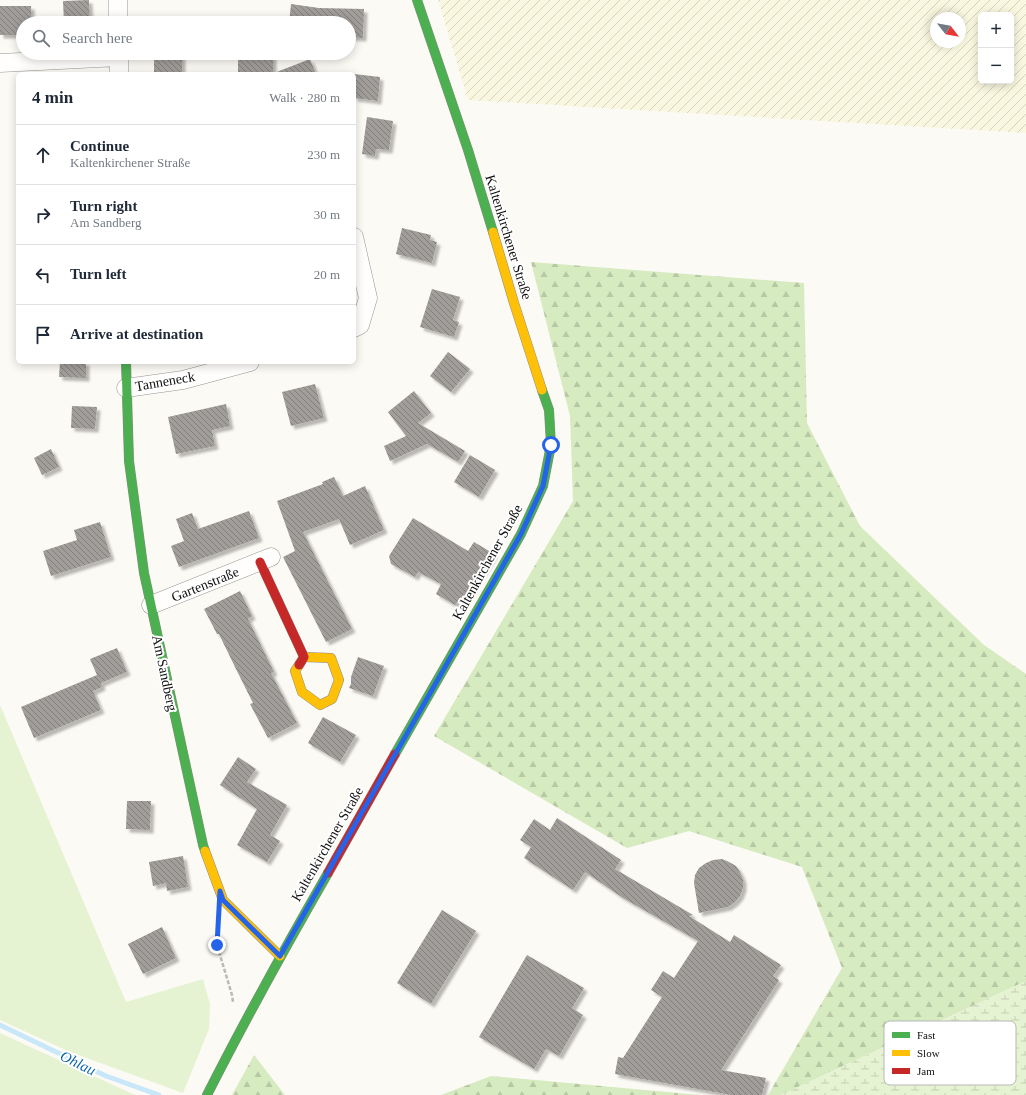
<!DOCTYPE html>
<meta charset="utf-8">
<style>
:root{--surface:#fff;--page:#f2f2f3;--text:#1f2937;--muted:#747a83;--line:#e0e1e3}
body{margin:0;font-family:Georgia,serif;background:var(--page);color:var(--text)}
.controls{position:absolute;right:12px;top:12px;display:grid;overflow:hidden;border-radius:6px;box-shadow:0 2px 10px #0003}
.controls button{width:36px;height:36px;display:grid;place-items:center;padding:0;border:0;border-bottom:1px solid var(--line);background:var(--surface);color:var(--text);font:20px sans-serif}
.compass{position:absolute;left:930px;top:12px;width:36px;height:36px;border-radius:50%;background:var(--surface);box-shadow:0 2px 10px #0003;rotate:121deg}
.stop{position:absolute;width:12px;height:12px;margin:-9px;border:3px solid #2563eb;border-radius:50%;background:#fff}
.stop.end{background:#2563eb;border-color:#fff;box-shadow:0 1px 4px #0008}
.list{margin:0;padding:0;list-style:none}
h2{display:flex;justify-content:space-between;align-items:center;height:52px;margin:0;padding:0 16px;font-size:17px}
h2 small{font-size:13px;font-weight:400;color:var(--muted)}
.list li{display:grid;grid-template-columns:26px 1fr auto;gap:12px;align-items:center;box-sizing:border-box;height:60px;padding:0 16px;border-top:1px solid var(--line)}
.list b{display:block;font-size:15px;white-space:nowrap}
.list p{margin:0;font-size:13px;white-space:nowrap;color:var(--muted)}
.list em{font-size:13px;font-style:normal;color:var(--muted)}
.icon{flex:none;width:22px;height:22px;fill:none;stroke:currentColor;stroke-width:2;stroke-linecap:round;stroke-linejoin:round}
.map{position:relative;flex:none;width:1026px;height:1095px;overflow:hidden}
.search{position:absolute;background:var(--surface);box-shadow:0 2px 10px #0003;left:16px;top:16px;width:340px;height:44px;display:flex;align-items:center;gap:10px;box-sizing:border-box;padding:0 14px;border-radius:22px;color:var(--muted);font-size:15px}
.panel{position:absolute;background:var(--surface);box-shadow:0 2px 10px #0003;left:16px;top:72px;width:340px;height:292px;border-radius:6px}
.map>svg:first-child{display:block}
.farmland{fill:url(#farmland-furrows);fill-rule:evenodd}
.grass{fill:#e5f3d2}
.forest{fill:url(#forest-firs)}
.wetland{fill:url(#wetland-marsh)}
.lines{fill:none;stroke-linecap:round;stroke-linejoin:round}
.stream{stroke:#c8e7f9;stroke-width:5}
.building{fill:url(#building-back-hatch);filter:url(#shadow)}
.street-casing{stroke:#969592;stroke-width:19}
.fast-casing{stroke:#8c8b89;stroke-width:10}
.slow-casing{stroke:#8c8b89;stroke-width:10}
.jam-casing{stroke:#8c8b89;stroke-width:10}
.path{stroke:#b9b9b8;stroke-width:2.5;stroke-dasharray:4 2;stroke-linecap:butt}
.street{stroke:#fffefd;stroke-width:18}
.fast{stroke:#4caf50;stroke-width:9}
.slow{stroke:#ffc107;stroke-width:9}
.jam{stroke:#c62828;stroke-width:9}
.route{stroke:#2563eb;stroke-width:5}
.labels{text-anchor:middle;stroke-width:4;stroke-linejoin:round;paint-order:stroke}
.street-label{font-size:14px;fill:#0f0f0f;stroke:#fff}
.water-label{font-size:15px;font-style:italic;fill:#0e66ac;stroke:#fff}
.key{fill:#fff;stroke:#b7b7b7;stroke-width:1}
.key-label{font-size:11px;fill:#0f0f0f}
</style>
<div class="map">
<svg width="1026" height="1095" viewBox="0 0 1026 1095">
<defs>
<pattern id="farmland-furrows" width="10" height="10" patternUnits="userSpaceOnUse"><rect width="10" height="10" fill="#faf7e0"/><path d="M-1 1l2-2M0 10L10 0M9 11l2-2" fill="none" stroke="#d5d3bf"/></pattern>
<pattern id="forest-firs" width="22" height="20" patternUnits="userSpaceOnUse"><rect width="22" height="20" fill="#d6ebc0"/><path d="M5 1l3.5 6h-7zM16 11l3.5 6h-7z" fill="#b6c8a4"/></pattern>
<pattern id="wetland-marsh" width="20" height="14" patternUnits="userSpaceOnUse"><rect width="20" height="14" fill="#e5f3d2"/><path d="M1 5h8M5 5V1M11 12h8M15 12V8" fill="none" stroke="#c3cfb3"/></pattern>
<pattern id="building-back-hatch" width="6" height="6" patternUnits="userSpaceOnUse"><rect width="6" height="6" fill="#a09d9a"/><path d="M-1 5l2 2M0 0l6 6M5-1l2 2" fill="none" stroke="#817e7c"/></pattern>
<filter id="shadow"><feDropShadow dx="3.5" dy="3.5" stdDeviation="1" flood-color="#0004"/></filter>
</defs>
<rect width="100%" height="100%" fill="#fcfaf4"/>
<path class="farmland" d="M438,0H1026V133L468,100ZM981,15H1011V81H981ZM936,18H960V42H936Z"/>
<path class="grass" d="M0,705L126,1002L203,979L210,1004L209,1029L183,1093L70,1052L0,1020Z
M0,1033L135,1095H0Z"/>
<path class="forest" d="M531,262L804,283L807,423L860,526L984,645L1026,674V981L781,1095H768L842,968L802,867L689,831L627,848L434,736L573,501L570,416Z
M254,1055L285,1095H232Z
M491,1076L700,1095H441Z"/>
<path class="wetland" d="M1026,981V1095H781Z"/>
<g class="lines">
<path class="stream" d="M0,1025L106,1076L159,1095"/>
</g>
<path class="building" d="M89,0L90,23H64L63,1Z
M291,4L319,8L364,9L363,38L349,37V23H289Z
M0,6H31L32,23H23V35H0Z
M154,53H182V74H154Z
M238,53H273V74H238Z
M310,59L316,74H274V73Z
M354,74L380,77L378,101L354,98Z
M367,117L393,121L389,150L376,149L375,156L362,154Z
M402,228L431,235L430,240L437,242L432,263L396,254Z
M432,289L460,297L453,320L459,322L454,337L420,327Z
M448,352L470,369L451,392L430,376Z
M60,362H86V378L59,377Z
M315,384L324,418L291,426L282,392Z
M414,391L431,413L418,423L465,451L458,462L427,444L390,461L384,446L406,436L388,412Z
M226,404L230,426L212,430L215,446L176,454L168,417Z
M72,406L97,407L95,429L71,428Z
M51,449L59,467L42,475L34,458Z
M470,455L495,470L479,497L454,482Z
M334,477L343,496L365,486L384,530L350,545L339,519L303,532L352,629L326,642L283,557L295,551L277,501L323,484L322,482Z
M249,511L259,538L179,567L171,546L184,541L176,519L192,513L198,529Z
M413,518L468,551L474,542L494,554L466,600L461,598L455,605L436,594L441,584L418,572L415,577L391,564L389,556Z
M100,522L111,557L51,576L43,551L77,540L74,530Z
M240,591L252,616L248,619L274,672L271,673L297,723L268,738L250,704L253,703L235,667L219,634H217L204,609Z
M117,648L127,672L101,683L102,687L93,691L101,710L34,738L21,707L97,675L90,659Z
M358,657L384,666L373,696L349,688L351,684V677Z
M323,717L356,735L340,762L308,743Z
M238,757L256,769L247,782L287,805L270,835L280,841L267,862L237,845L257,809L220,785Z
M127,801H151L150,830L126,829Z
M557,818L621,860L615,869L693,915L689,916L730,942L734,935L781,965L773,976L779,980L721,1070L766,1078L762,1095H731L615,1074L618,1057L623,1058L662,997L651,990L663,971L674,978L698,941L623,898L585,872L573,890L524,858L531,847L520,840L534,819L550,830Z
M183,856L188,887L167,891L166,883L153,886L149,862Z
M722,859L729,862L736,866L740,872L743,880V888L740,896L735,902L728,907L699,913L694,883L695,875L699,868L706,863L713,860Z
M442,910L476,931L431,1004L397,983Z
M162,927L176,958L143,974L128,944Z
M527,955L584,988L572,1008L583,1015L559,1056L546,1049L534,1069L479,1037Z"/>
<g class="lines">
<defs>
<path id="street" d="M118,0V23
M119,53V74
M0,63L119,57
M354,237L368,298L360,325L354,328
M126,388L183,380L250,362
M151,605L271,557"/>
<path id="fast" d="M417,0L468,150L493,232
M126,362L129,461L144,573L203,845L205,851
M395,754L521,534L543,486L551,445L549,410L542,390
M207,1095C245,1020 286,946 328,873"/>
<path id="slow" d="M493,232L514,303L542,390
M299,665L295,671L302,692L320,705L332,699L339,680L331,658L304,657
M205,851L223,900L280,956"/>
<path id="jam" d="M260,562L304,657L299,665
M328,873L395,754"/>
</defs>
<use href="#street" class="street-casing"/>
<use href="#fast" class="fast-casing"/>
<use href="#slow" class="slow-casing"/>
<use href="#jam" class="jam-casing"/>
<path class="path" d="M218,922L217,945L232,995L233,1002"/>
<use href="#street" class="street"/>
<use href="#fast" class="fast"/>
<use href="#slow" class="slow"/>
<use href="#jam" class="jam"/>
</g>
<g class="lines">
<path class="route" d="M217,945L220,891L223,900L280,956L521,534L543,486L551,445"/>
</g>
<g class="labels">
<g class="street-label">
<text transform="translate(509 237) rotate(73)" y="5">Kaltenkirchener Straße</text>
<text transform="translate(165 381) rotate(-10)" y="5">Tanneneck</text>
<text transform="translate(487 562) rotate(-61)" y="5">Kaltenkirchener Straße</text>
<text transform="translate(205 584) rotate(-22)" y="5">Gartenstraße</text>
<text transform="translate(165 673) rotate(78)" y="5">Am Sandberg</text>
<text transform="translate(327 844) rotate(-60)" y="5">Kaltenkirchener Straße</text>
</g>
<g class="water-label">
<text transform="translate(78 1063) rotate(26)" y="5">Ohlau</text>
</g>
</g>
<rect x="884" y="1021" width="132" height="64" rx="6" class="key"/>
<rect x="892" y="1032" width="18" height="6" fill="#4caf50"/>
<rect x="892" y="1050" width="18" height="6" fill="#ffc107"/>
<rect x="892" y="1068" width="18" height="6" fill="#c62828"/>
<g class="key-label">
<text x="917" y="1039">Fast</text>
<text x="917" y="1057">Slow</text>
<text x="917" y="1075">Jam</text>
</g>
</svg>
<div class="controls">
<button>+</button>
<button>−</button>
</div>
<svg class="compass" viewBox="-18 -18 36 36"><path d="M0-13l5 13h-10z" fill="#e53935"/><path d="M0 13l5-13h-10z" fill="#747a83"/></svg>
<div class="stop" style="left:551px;top:445px"></div>
<div class="stop end" style="left:217px;top:945px"></div>
<div class="search"><svg class="icon" aria-label="search" viewBox="0 0 24 24"><circle cx="10" cy="10" r="6"/><path d="M15 15l6 6"/></svg>Search here</div>
<section class="panel">
<h2>4 min<small>Walk · 280 m</small></h2>
<ul class="list">
<li><svg class="icon" aria-label="ahead" viewBox="0 0 24 24"><path d="M12 20V5M6 11l6-6 6 6"/></svg><div><b>Continue</b><p>Kaltenkirchener Straße</p></div><em>230 m</em></li>
<li><svg class="icon" aria-label="right" viewBox="0 0 24 24"><path d="M7 20v-9h11M14 6l5 5-5 5"/></svg><div><b>Turn right</b><p>Am Sandberg</p></div><em>30 m</em></li>
<li><svg class="icon" aria-label="left" viewBox="0 0 24 24"><path d="M17 20v-9H6M10 6l-5 5 5 5"/></svg><div><b>Turn left</b></div><em>20 m</em></li>
<li><svg class="icon" aria-label="arrive" viewBox="0 0 24 24"><path d="M6 21V4h12l-3 4 3 4H6"/></svg><div><b>Arrive at destination</b></div></li>
</ul>
</section>
</div>
